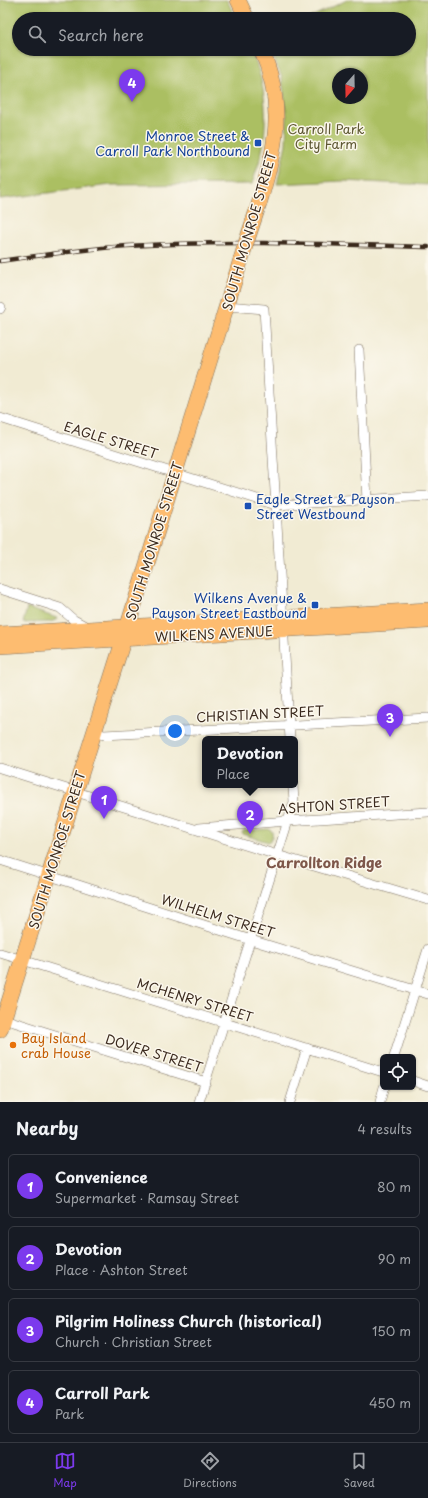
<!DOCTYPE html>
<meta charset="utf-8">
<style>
:root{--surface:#171b24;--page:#242831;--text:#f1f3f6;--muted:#9ea1a6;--line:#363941;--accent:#7c3aed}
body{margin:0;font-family:"Playpen Sans",sans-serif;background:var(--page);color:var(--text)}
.controls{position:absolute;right:12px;bottom:12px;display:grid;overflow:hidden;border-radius:6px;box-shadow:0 1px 3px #0004}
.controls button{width:36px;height:36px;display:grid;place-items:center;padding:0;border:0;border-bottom:1px solid var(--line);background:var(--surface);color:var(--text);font:20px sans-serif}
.compass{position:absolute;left:332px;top:68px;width:36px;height:36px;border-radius:50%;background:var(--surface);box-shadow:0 1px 3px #0004;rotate:200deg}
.you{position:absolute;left:175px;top:731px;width:14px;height:14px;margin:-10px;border:3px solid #fff;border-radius:50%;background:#1a73e8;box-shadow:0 0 0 6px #1a73e833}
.badge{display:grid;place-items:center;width:26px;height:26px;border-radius:50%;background:var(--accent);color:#fff;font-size:13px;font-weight:700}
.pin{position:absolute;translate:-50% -33px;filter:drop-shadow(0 1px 2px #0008)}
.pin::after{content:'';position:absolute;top:21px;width:14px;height:12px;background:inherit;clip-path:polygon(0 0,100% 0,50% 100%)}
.popup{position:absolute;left:202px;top:736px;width:96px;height:52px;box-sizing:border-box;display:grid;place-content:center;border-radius:6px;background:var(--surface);filter:drop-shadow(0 1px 3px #0005);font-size:13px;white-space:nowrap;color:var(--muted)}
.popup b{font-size:15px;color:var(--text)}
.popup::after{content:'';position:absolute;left:50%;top:100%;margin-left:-8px;border:8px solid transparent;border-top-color:var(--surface)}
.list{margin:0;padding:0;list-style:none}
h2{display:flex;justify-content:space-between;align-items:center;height:52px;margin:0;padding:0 16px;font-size:17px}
h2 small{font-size:13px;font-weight:400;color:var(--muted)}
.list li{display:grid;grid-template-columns:26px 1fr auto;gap:12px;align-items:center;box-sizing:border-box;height:64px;margin:0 8px 8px;padding:0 8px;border:1px solid var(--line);border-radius:6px}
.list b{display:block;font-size:15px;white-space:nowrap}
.list p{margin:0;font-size:13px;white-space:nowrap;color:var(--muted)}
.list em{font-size:13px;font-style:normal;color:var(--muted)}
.icon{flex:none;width:22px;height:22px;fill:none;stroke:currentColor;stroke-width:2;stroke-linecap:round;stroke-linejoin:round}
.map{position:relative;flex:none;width:428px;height:1102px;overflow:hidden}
.search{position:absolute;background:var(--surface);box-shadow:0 1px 3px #0004;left:12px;right:12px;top:12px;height:44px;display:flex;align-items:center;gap:10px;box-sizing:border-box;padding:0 14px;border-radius:22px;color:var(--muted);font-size:15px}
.sheet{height:340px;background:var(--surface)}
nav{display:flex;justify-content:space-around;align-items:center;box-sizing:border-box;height:56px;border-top:1px solid var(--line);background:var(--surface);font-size:11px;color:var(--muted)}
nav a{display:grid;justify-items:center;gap:2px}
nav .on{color:var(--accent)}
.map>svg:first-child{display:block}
.green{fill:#abbf62;stroke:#737440;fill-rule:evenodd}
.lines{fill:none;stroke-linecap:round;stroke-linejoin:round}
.street-casing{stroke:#7b6e5d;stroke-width:10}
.primary-casing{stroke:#7b6e5d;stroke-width:16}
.street{stroke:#fff;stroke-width:9}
.primary{stroke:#fdbc70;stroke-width:15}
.rail-casing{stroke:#3b2a1e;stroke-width:4.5}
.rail{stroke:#fbf7ec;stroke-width:3;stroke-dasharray:9;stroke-linecap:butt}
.primary-bridge-casing{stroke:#7b6e5d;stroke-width:16;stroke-linecap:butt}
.primary-bridge{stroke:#fdbc70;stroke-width:15}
.transit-dot{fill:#1a4fb4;stroke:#fbf7ec;stroke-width:1.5}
.food-dot{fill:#e8710a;stroke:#fbf7ec;stroke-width:1.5}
.labels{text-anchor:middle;stroke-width:3;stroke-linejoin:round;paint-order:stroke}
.park-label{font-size:13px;fill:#5d5732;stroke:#fbf7ec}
.transit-label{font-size:13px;fill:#164399;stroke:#fbf7ec;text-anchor:end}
.street-label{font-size:13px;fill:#3b2a1e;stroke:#fbf7ec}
.food-label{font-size:13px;fill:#c56008;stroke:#fbf7ec;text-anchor:start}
.neighbourhood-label{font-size:14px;font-weight:bold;fill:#7e574a;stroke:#fbf7ec}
</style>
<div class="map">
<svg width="428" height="1102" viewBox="0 0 428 1102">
<rect width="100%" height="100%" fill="#fbf7ec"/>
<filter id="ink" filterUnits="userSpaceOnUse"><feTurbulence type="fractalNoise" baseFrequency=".025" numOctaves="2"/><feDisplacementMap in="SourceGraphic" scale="8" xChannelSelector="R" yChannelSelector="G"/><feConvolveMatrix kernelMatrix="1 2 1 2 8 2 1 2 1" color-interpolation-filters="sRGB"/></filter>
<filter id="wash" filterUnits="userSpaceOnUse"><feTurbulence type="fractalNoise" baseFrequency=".012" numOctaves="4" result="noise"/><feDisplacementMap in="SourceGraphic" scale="16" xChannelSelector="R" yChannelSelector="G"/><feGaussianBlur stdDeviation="0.9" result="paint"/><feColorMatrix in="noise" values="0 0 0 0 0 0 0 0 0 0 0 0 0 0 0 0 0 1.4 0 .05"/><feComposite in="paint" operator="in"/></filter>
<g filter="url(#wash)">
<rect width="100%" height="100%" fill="#f1ebd3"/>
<path class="green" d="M0,0H227L236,19H19V49H250C265,79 268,113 263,146C261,158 256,172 252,184L111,185L0,199Z
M347,0H428V185L343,181L277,184L286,144L287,117L282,78L270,49H409V19H307ZM338,74H362V98H338Z
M27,608L57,618L56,620L50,622L23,623Z
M268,829L271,830C274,834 272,840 268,842L242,834L243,831Z"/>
</g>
<g filter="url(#ink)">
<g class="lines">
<defs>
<path id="street" d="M227,306L264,309L290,739
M0,309L1,307
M359,350L367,500
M0,418L276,505L428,496
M0,589L60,608L74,620L87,627
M94,732L104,735L428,718
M0,768L277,855L428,900
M199,828L288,821L428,812
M0,860L251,940L428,994
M0,953L383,1072
M4,1019L206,1082
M394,1057L428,949
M413,1081L428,1086
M199,1102L294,802L293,785
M290,1102L307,1048
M380,1102L384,1087"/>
<path id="primary" d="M238,0L247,19
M259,204C276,147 286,106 261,49
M0,634L428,610
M0,646L428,621
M0,1030L124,638L246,243"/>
</defs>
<use href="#street" class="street-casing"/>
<use href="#primary" class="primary-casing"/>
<use href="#street" class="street"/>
<use href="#primary" class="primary"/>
<defs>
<path id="rail" d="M0,261C42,255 85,249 127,246C227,240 328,244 428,247"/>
</defs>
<use href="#rail" class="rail-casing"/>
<use href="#rail" class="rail"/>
<defs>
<path id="primary-bridge" d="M246,243L259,204"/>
</defs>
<use href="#primary-bridge" class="primary-bridge-casing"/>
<use href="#primary-bridge" class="primary-bridge"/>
</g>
</g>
<g class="transit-dot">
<rect x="254" y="139" width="8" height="8" rx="2"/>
<rect x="244" y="502" width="8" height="8" rx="2"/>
<rect x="311" y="601" width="8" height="8" rx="2"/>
</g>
<circle class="food-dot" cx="13" cy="1045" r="4"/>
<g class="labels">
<g class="park-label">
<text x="326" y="134">Carroll Park<tspan x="326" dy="15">City Farm</tspan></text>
</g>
<g class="transit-label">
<text x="250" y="141">Monroe Street &amp;<tspan x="250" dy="15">Carroll Park Northbound</tspan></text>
<text x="256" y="504" text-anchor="start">Eagle Street &amp; Payson<tspan x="256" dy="15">Street Westbound</tspan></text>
<text x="307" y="603">Wilkens Avenue &amp;<tspan x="307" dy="15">Payson Street Eastbound</tspan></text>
</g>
<g class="street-label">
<text transform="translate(249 231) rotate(-74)" y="5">SOUTH MONROE STREET</text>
<text transform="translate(111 440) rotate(17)" y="5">EAGLE STREET</text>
<text transform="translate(154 541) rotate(-73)" y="5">SOUTH MONROE STREET</text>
<text transform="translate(214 634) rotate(-3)" y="5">WILKENS AVENUE</text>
<text transform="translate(260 714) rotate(-3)" y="5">CHRISTIAN STREET</text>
<text transform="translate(334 805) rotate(-4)" y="5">ASHTON STREET</text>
<text transform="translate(57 850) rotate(-73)" y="5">SOUTH MONROE STREET</text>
<text transform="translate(218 916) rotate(17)" y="5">WILHELM STREET</text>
<text transform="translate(195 1000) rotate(17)" y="5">MCHENRY STREET</text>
<text transform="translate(154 1053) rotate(17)" y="5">DOVER STREET</text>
</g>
<g class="food-label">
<text x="21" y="1043">Bay Island<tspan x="21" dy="15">crab House</tspan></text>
</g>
<g class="neighbourhood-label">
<text x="324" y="868">Carrollton Ridge</text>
</g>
</g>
</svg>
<div class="controls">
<button><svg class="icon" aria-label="locate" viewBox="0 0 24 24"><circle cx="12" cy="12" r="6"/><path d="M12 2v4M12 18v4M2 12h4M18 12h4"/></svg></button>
</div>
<svg class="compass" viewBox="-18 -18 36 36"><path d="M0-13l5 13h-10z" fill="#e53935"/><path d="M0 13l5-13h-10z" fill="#9ea1a6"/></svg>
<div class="you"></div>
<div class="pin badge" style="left:104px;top:819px">1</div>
<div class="pin badge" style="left:250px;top:834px">2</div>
<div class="popup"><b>Devotion</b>Place</div>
<div class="pin badge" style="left:390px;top:737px">3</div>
<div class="pin badge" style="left:132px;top:102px">4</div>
<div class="search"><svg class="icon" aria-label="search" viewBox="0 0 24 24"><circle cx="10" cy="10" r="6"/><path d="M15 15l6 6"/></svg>Search here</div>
</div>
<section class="sheet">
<h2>Nearby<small>4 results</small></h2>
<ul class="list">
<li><span class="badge">1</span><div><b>Convenience</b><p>Supermarket · Ramsay Street</p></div><em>80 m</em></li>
<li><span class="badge">2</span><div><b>Devotion</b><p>Place · Ashton Street</p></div><em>90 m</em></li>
<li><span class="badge">3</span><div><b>Pilgrim Holiness Church (historical)</b><p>Church · Christian Street</p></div><em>150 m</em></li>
<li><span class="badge">4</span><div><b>Carroll Park</b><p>Park</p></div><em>450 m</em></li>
</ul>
</section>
<nav>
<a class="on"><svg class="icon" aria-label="map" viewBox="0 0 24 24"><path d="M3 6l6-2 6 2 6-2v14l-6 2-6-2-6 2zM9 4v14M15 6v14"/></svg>Map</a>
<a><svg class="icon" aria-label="directions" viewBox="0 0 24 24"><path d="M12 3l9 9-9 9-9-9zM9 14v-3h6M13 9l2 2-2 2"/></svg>Directions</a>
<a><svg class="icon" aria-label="saved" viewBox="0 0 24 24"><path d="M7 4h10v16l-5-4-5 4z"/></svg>Saved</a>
</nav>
